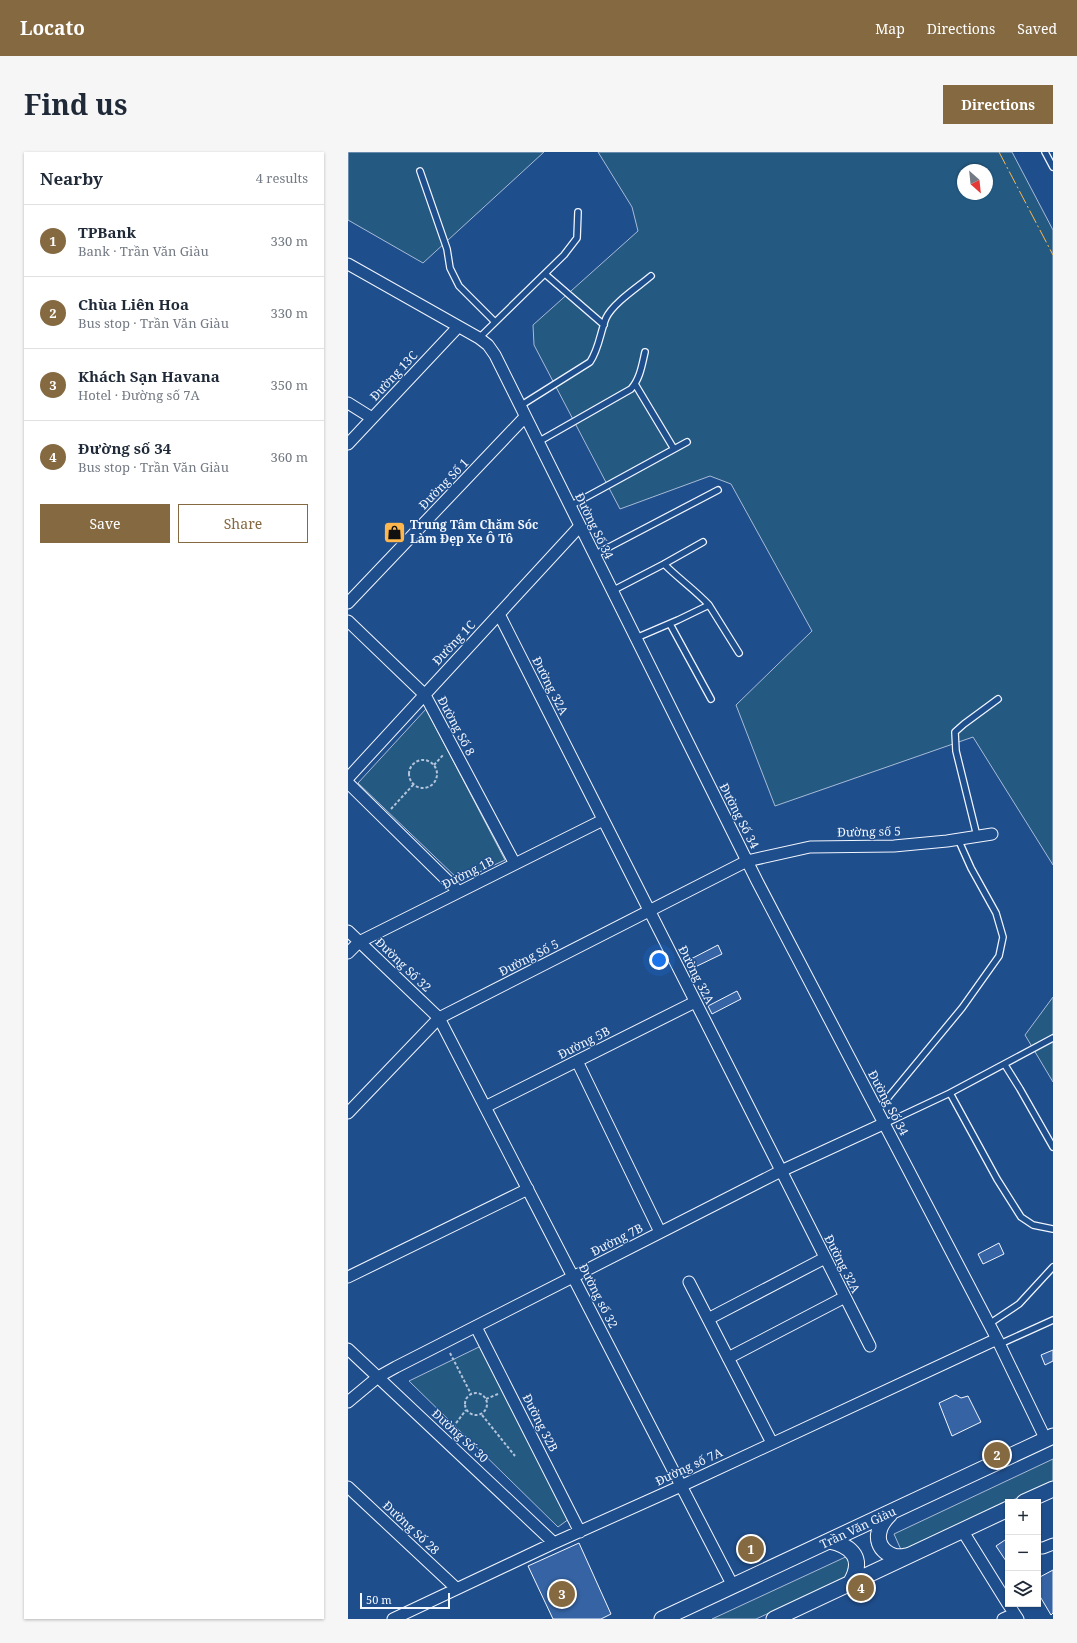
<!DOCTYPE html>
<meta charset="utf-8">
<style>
:root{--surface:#fff;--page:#f6f6f7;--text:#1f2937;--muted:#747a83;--line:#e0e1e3;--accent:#846941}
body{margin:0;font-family:"Noto Serif",serif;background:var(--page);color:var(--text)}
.controls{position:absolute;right:12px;bottom:12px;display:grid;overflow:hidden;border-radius:0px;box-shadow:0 1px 3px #0004}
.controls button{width:36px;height:36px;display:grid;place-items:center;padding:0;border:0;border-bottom:1px solid var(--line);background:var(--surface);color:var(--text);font:20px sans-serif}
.compass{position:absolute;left:609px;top:12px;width:36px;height:36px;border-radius:50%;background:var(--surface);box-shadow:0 1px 3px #0004;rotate:153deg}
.scale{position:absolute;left:12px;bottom:10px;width:90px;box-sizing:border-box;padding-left:4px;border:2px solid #f2f6ff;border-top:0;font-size:11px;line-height:14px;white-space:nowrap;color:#f2f6ff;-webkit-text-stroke:3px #1f4e8c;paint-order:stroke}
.you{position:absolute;left:311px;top:808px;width:14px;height:14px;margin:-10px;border:3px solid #fff;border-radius:50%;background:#1a73e8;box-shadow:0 0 0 6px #1a73e833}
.badge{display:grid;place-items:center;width:26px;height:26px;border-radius:50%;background:var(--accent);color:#fff;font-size:13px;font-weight:700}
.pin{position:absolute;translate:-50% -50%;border:2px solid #fff;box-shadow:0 1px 4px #0006}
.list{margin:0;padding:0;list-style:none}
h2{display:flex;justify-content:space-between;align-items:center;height:52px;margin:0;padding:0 16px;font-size:17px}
h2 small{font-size:13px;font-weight:400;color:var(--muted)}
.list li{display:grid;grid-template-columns:26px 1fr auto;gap:12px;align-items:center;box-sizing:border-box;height:72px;padding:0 16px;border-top:1px solid var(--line)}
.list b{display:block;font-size:15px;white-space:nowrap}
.list p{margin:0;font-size:13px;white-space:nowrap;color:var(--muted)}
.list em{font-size:13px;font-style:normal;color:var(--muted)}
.actions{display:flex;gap:8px;padding:12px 16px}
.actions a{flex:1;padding:9px 0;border:1px solid var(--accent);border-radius:0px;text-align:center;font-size:14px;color:var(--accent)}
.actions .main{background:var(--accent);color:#fff}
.icon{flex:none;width:22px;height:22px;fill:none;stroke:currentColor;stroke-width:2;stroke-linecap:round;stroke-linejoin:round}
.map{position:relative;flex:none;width:705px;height:1467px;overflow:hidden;border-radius:0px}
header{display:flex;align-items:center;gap:24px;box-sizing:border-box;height:56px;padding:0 20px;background:var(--accent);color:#fff}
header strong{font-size:19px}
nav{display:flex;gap:22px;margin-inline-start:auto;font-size:14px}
.intro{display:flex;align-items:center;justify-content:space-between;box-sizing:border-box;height:96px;padding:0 24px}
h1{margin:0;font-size:28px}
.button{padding:10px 18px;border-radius:0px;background:var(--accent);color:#fff;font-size:14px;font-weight:700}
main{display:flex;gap:24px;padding:0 24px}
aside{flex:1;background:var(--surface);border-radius:0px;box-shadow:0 1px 3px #0004}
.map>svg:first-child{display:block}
.green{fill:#245a82;stroke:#a8bbd7;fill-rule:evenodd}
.building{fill:#3563a3;stroke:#f2f6ff}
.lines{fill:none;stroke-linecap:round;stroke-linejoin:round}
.service-casing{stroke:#f2f6ff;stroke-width:8}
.minor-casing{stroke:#f2f6ff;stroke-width:13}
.secondary-casing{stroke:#f2f6ff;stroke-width:17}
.path{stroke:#b3c4dc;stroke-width:2;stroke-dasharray:3 2;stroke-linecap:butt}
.service{stroke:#1f4e8c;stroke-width:5.5}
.minor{stroke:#1f4e8c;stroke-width:11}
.secondary{stroke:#1f4e8c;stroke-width:15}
.power{stroke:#ffb74d;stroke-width:1;stroke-dasharray:14 3 2 3;stroke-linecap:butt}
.labels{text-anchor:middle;stroke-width:3;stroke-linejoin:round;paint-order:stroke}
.street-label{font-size:12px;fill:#f2f6ff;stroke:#1f4e8c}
.poi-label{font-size:12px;font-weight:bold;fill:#f2f6ff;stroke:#1f4e8c;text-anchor:start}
</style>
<header>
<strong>Locato</strong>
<nav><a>Map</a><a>Directions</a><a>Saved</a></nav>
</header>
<div class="intro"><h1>Find us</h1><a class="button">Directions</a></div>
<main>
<aside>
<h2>Nearby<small>4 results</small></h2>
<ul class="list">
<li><span class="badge">1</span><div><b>TPBank</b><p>Bank · Trần Văn Giàu</p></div><em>330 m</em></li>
<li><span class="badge">2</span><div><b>Chùa Liên Hoa</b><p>Bus stop · Trần Văn Giàu</p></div><em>330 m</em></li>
<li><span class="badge">3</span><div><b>Khách Sạn Havana</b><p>Hotel · Đường số 7A</p></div><em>350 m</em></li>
<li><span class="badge">4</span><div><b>Đường số 34</b><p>Bus stop · Trần Văn Giàu</p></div><em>360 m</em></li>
</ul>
<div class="actions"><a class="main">Save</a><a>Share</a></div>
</aside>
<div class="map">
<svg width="705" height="1467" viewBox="0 0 705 1467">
<rect width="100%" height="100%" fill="#1f4e8c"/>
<path class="green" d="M0,0H196L75,111L0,68Z
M250,0H664L705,78V713L625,585L427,654L388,553L464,479L383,332L362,324L272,357L186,193L185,173L290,79L284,55ZM615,18H639V42H615Z
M78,557L157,708L112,729L10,631Z
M705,845V930L677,883Z
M133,1194L225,1364L210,1375L61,1229Z
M705,1307V1331L660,1350L554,1400L546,1382Z
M504,1402L513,1419L408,1467H364Z"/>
<path class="building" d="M370,793L374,802L345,816L341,808Z
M389,839L393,847L364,862L360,854Z
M651,1091L656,1102L635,1112L630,1102Z
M705,1198V1209L697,1213L693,1203Z
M608,1243L613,1246L620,1244L633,1270L604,1284L591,1251Z
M660,1386V1412L648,1394Z
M231,1391L263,1462L253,1467H205L180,1414Z
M705,1418V1461L703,1463L690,1441V1426Z"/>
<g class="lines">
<defs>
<path id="service" d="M697,0L705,15
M72,19L99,97L102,116L111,134L147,170
M197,122L256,173
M131,186L216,103L229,86L230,60
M287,232L326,297
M172,254L242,210C251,197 252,181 258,166C265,151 290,135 303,124
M190,290L283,237C292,227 294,213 297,200
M222,354L339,290
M246,403L370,338
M316,412C331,427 347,438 361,453
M264,439L316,412L355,390
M322,472L363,547
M288,486L330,468L361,453L391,501
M629,684L608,599L607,580L616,572L650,547
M657,913L672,937L705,995
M602,941L649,1027L673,1065L685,1073L705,1077
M529,959L614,856L651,804L655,785L648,761L623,716L610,687
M536,972L602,941L705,886
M641,1172L671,1152L705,1115
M652,1192L705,1168"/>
<path id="minor" d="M0,112L131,186L140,193L147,203L409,729L649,1187L698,1288
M0,251L24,266
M0,292L110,175
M0,451L177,265
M151,462L522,1194
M0,469L77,543L167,712
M0,626L232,374
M0,631L111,740
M0,779L91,866L385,1434
M0,801L11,790L255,668
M229,909L312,1080
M137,955L347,850
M0,961L91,866L399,709L462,695L546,694L599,689L644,682
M0,1125L180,1037
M341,1130L424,1291
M360,1167L477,1106
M128,1175L232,1380
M0,1197L206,1391
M380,1206L497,1145
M0,1250L30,1225L48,1215L433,1019L535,972
M0,1335L108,1436
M614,1378L660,1452
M690,1396H695L705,1392
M660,1452L670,1467
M45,1467L206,1391L333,1334L649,1187
M655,1467L666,1462"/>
<path id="secondary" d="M676,1350L705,1337
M542,1362C537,1367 532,1373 531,1380C527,1396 543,1408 558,1404
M481,1389C505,1394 516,1407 503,1430
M314,1467L705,1284
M426,1467L660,1357"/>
</defs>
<use href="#service" class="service-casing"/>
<use href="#minor" class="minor-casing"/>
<use href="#secondary" class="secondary-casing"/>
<path class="path" d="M61 622a14 14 0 1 1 28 0a14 14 0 1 1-28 0Z
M86,613L96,602
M43,657L65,633
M102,1201L123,1242
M117 1252a11 11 0 1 1 22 0a11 11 0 1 1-22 0Z
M138,1247L150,1242
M134,1263L167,1304
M102,1279L118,1258"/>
<use href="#service" class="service"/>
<use href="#minor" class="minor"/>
<use href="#secondary" class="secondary"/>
<path class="power" d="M651,0L705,103"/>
</g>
<defs>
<symbol id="shop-square" viewBox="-11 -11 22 22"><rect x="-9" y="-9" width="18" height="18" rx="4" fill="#ffb74d" stroke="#1f4e8c"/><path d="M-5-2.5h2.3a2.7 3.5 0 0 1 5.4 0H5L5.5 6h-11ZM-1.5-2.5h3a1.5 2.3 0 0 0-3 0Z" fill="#111"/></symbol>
</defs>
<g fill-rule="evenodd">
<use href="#shop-square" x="34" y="368" width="25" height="25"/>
</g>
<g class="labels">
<g class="street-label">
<text transform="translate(46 224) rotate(-47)" y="4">Đường 13C</text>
<text transform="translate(96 332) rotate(-46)" y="4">Đường Số 1</text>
<text transform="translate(246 374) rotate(64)" y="4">Đường Số 34</text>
<text transform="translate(106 491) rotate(-47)" y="4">Đường 1C</text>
<text transform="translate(202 534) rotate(63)" y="4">Đường 32A</text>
<text transform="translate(108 574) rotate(62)" y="4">Đường Số 8</text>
<text transform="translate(391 664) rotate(63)" y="4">Đường Số 34</text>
<text transform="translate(521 680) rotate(-1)" y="4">Đường số 5</text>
<text transform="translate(120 721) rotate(-27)" y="4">Đường 1B</text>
<text transform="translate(181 806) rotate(-27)" y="4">Đường Số 5</text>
<text transform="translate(55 813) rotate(44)" y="4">Đường Số 32</text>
<text transform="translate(348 823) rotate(63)" y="4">Đường 32A</text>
<text transform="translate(236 891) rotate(-27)" y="4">Đường 5B</text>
<text transform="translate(540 951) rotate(62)" y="4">Đường Số 34</text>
<text transform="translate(269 1088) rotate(-27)" y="4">Đường 7B</text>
<text transform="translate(494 1112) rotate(63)" y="4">Đường 32A</text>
<text transform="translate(250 1144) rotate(63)" y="4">Đường số 32</text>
<text transform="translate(192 1271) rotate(63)" y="4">Đường 32B</text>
<text transform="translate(112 1284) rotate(43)" y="4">Đường Số 30</text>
<text transform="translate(341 1315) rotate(-25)" y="4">Đường số 7A</text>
<text transform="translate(63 1376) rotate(43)" y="4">Đường Số 28</text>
<text transform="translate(510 1376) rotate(-25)" y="4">Trần Văn Giàu</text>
</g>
<g class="poi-label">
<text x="62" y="377">Trung Tâm Chăm Sóc<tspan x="62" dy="14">Làm Đẹp Xe Ô Tô</tspan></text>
</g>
</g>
</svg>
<div class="controls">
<button>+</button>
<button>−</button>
<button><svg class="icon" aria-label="layers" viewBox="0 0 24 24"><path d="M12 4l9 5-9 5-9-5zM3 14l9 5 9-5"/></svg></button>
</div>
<svg class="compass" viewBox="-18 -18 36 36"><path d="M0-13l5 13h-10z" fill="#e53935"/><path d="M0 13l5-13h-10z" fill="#747a83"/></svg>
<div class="scale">50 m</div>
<div class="you"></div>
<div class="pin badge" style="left:403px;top:1397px">1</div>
<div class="pin badge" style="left:649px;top:1303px">2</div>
<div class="pin badge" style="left:214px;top:1442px">3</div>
<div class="pin badge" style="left:513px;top:1436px">4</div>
</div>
</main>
